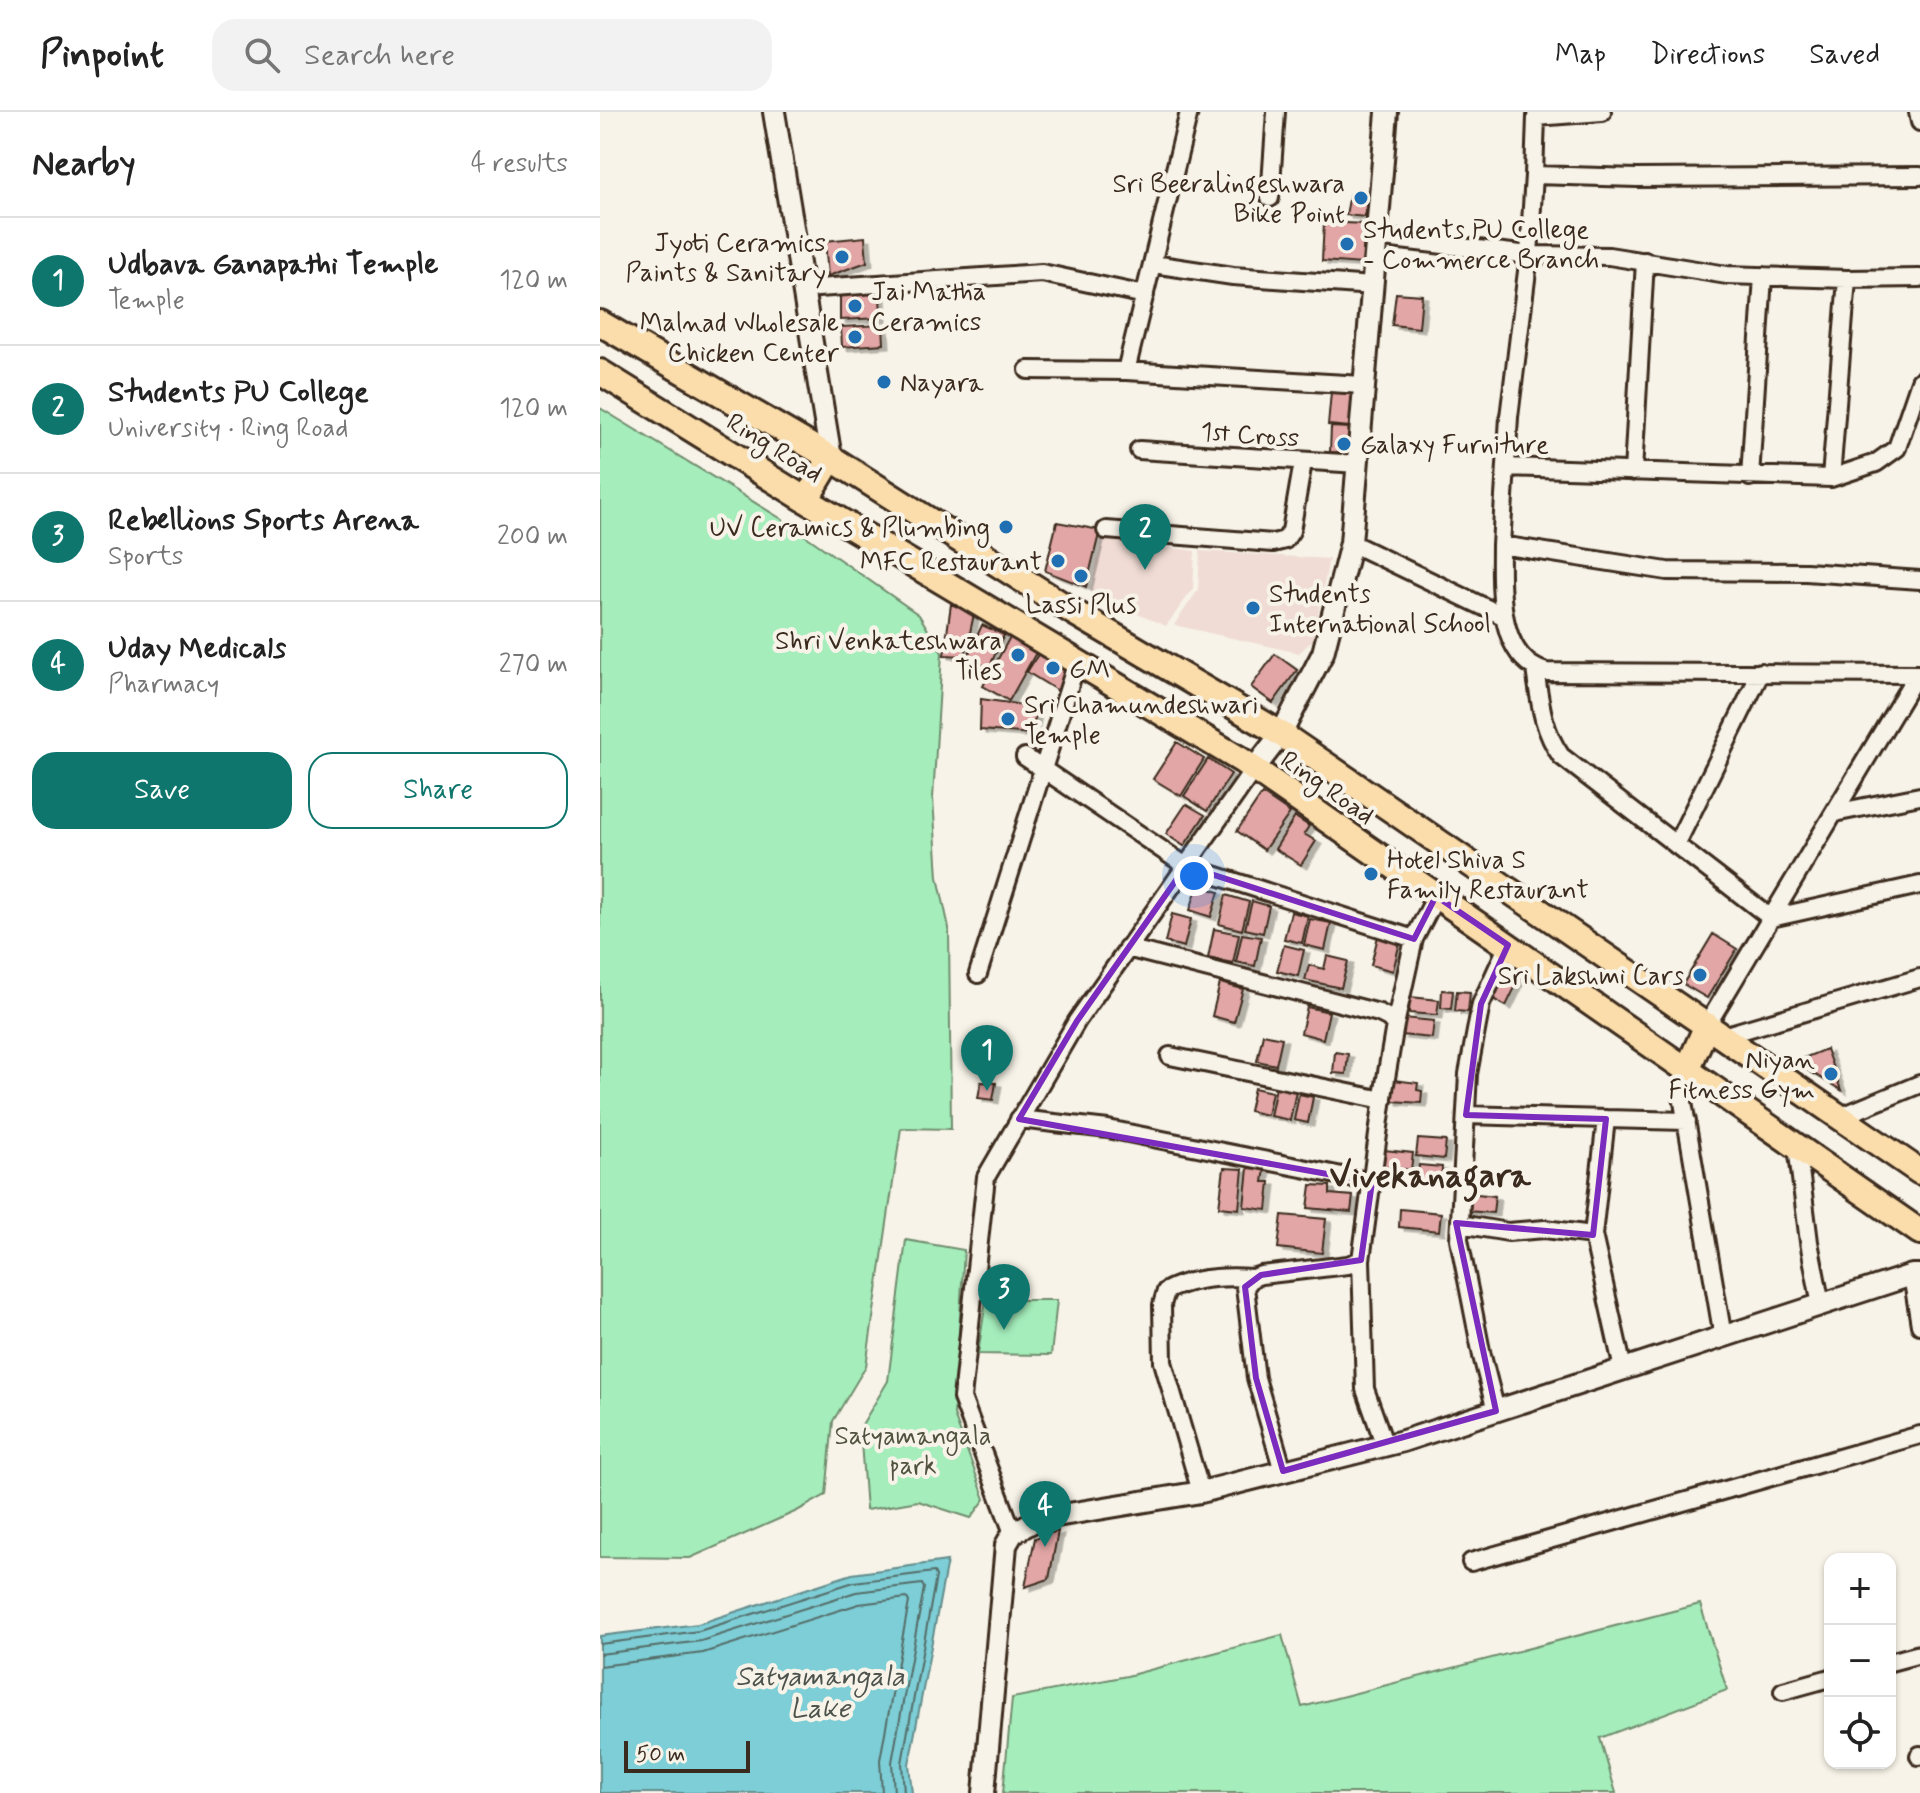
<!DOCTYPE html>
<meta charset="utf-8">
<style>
:root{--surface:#fff;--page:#f2f2f2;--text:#222;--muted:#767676;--line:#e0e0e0;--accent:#0f766e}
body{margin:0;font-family:Mynerve,sans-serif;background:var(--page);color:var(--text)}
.controls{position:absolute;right:24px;bottom:24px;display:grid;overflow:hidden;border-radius:16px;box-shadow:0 2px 6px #0004}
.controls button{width:72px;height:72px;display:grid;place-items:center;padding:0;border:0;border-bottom:2px solid var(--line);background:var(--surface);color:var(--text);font:40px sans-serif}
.scale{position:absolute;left:24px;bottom:20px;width:126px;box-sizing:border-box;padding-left:8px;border:4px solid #3b2a1e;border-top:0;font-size:22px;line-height:28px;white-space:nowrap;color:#3b2a1e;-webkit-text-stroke:6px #f7f3e8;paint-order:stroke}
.you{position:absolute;left:594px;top:764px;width:28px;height:28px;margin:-20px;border:6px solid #fff;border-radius:50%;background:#1a73e8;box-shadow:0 0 0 12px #1a73e833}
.badge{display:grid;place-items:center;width:52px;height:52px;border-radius:50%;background:var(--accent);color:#fff;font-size:26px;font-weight:700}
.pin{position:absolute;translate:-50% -66px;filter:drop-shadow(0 2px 4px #0008)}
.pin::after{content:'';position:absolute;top:42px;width:28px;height:24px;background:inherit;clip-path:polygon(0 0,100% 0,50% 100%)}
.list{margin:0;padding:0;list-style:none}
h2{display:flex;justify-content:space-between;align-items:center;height:104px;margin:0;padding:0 32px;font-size:34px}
h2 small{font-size:26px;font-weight:400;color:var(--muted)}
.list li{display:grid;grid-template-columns:52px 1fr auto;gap:24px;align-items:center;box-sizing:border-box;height:128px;padding:0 32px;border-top:2px solid var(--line)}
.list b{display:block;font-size:30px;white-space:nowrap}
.list p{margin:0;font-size:26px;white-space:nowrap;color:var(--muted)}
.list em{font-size:26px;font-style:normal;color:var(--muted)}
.actions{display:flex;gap:16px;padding:24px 32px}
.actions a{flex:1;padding:18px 0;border:2px solid var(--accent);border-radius:24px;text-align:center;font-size:28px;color:var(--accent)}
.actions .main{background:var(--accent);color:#fff}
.icon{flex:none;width:44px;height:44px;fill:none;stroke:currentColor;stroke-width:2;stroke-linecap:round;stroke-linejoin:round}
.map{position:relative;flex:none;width:1320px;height:1681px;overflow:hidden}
header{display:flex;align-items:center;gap:48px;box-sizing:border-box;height:112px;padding:0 40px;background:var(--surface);border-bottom:2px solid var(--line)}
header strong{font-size:38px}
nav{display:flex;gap:44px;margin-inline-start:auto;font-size:28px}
.search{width:560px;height:72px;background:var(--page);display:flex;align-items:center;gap:20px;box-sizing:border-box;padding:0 28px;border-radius:24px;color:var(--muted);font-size:30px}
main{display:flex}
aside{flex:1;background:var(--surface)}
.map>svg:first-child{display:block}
.built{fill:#f0dcd4}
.green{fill:#a5eebc;stroke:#708c6d;stroke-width:2}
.water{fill:#7dced6;stroke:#638c8c;stroke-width:2}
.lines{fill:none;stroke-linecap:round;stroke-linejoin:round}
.shore{stroke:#556c68;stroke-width:2}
.building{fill:#e1a6a5;stroke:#3b2a1e;stroke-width:2;filter:url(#shadow)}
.minor-casing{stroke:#3b2a1e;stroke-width:22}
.tertiary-casing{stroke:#3b2a1e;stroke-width:26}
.primary-casing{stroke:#3b2a1e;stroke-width:30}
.minor{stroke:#f7f3e8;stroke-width:16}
.tertiary{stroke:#f7f3e8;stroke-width:20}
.primary{stroke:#fbddab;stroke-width:24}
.marked{fill:none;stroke:#7b2cbf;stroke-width:6;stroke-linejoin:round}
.poi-dot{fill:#1f6fb2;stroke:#f7f3e8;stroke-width:3}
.labels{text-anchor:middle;stroke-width:8;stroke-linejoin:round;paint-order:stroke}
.poi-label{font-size:26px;fill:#3b2a1e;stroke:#f7f3e8;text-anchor:end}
.street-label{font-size:26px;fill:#3b2a1e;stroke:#f7f3e8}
.park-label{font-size:26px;fill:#50513e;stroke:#f7f3e8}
.water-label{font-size:28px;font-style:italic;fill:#4c534c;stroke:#f7f3e8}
.district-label{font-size:34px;font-weight:bold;fill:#3b2a1e;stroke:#f7f3e8}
</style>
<header>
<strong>Pinpoint</strong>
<div class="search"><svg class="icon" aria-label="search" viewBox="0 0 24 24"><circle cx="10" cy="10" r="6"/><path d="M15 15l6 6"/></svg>Search here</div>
<nav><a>Map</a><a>Directions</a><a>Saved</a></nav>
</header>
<main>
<aside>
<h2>Nearby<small>4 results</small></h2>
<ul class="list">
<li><span class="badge">1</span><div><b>Udbava Ganapathi Temple</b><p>Temple</p></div><em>120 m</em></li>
<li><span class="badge">2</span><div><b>Students PU College</b><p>University · Ring Road</p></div><em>120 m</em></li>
<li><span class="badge">3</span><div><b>Rebellions Sports Arena</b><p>Sports</p></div><em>200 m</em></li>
<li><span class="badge">4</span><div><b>Uday Medicals</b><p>Pharmacy</p></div><em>270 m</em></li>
</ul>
<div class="actions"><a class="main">Save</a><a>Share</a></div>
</aside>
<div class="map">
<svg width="1320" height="1681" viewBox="0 0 1320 1681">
<defs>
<filter id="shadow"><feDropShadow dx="5.5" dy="3.5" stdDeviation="0" flood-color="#0004"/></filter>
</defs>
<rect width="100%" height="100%" fill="#f7f3e8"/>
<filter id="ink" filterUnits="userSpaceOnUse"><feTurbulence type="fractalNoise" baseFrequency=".0125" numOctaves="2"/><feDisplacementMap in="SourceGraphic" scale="16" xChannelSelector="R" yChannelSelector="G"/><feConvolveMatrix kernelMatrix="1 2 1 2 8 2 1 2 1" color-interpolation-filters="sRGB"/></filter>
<g filter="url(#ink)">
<path class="built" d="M502,426L595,439L593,477L566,514L490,482Z
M600,439L729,447L713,528L699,541L574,513L598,478Z"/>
<path class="green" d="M0,296L180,406L319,503L342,541L333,686L338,765L349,816L351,1017L301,1016L266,1254L233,1309L226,1383L197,1399L90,1446L0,1445Z
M306,1128L364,1138L354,1303L385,1387L371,1406L318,1389L266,1398L260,1316L288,1269Z
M386,1188H457L451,1243L378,1242Z
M1100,1492L1127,1578L1000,1626L1016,1681H403L412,1586L527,1564L682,1523L702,1595Z"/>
<path class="water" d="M347,1449L309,1652L312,1681H0V1524L98,1512L252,1462Z"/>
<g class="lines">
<path class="shore" d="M0,1532L99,1519L254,1470L334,1460L336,1464L302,1651L304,1681
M0,1542L101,1529L256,1480L322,1472L324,1476L292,1650L294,1681
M0,1554L103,1541L259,1492L307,1486L309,1490L280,1648L282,1681"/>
</g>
<path class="building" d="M750,82L767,83L765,105L746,103Z
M724,110L765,112L762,152L722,149Z
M265,125L267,150L228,164L225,129Z
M280,181L281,206L240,208V182Z
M796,181L822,183L819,216L792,213Z
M283,213L284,232L242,235L241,215Z
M731,280L753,282L750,315L728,313Z
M731,315L750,316L749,341L730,340Z
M457,410L500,418L486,475L445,459Z
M351,492L374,502L365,544L344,543Z
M382,513L404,523L389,556L367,546Z
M410,525L437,539L409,589L383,574Z
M439,541L470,560L458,579L427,560Z
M675,542L697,558L673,591L651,575Z
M381,587L437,595L432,622L380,618Z
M577,630L604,647L581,684L553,667Z
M608,647L631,662L607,699L584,684Z
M662,682L690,701L664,738L637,719Z
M586,692L605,703L584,734L566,722Z
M695,705L709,714L704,722L716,729L701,753L675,737Z
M598,773L619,780L611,805L590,798Z
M626,783L649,790L642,818L619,812Z
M652,789L669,794L663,821L645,817Z
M691,800L708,804L702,831L684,827Z
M572,802L591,807L584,835L565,830Z
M710,807L731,811L725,838L704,833Z
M614,817L639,822L633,851L608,846Z
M642,822L661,825L655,854L636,850Z
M1113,822L1137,837L1107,886L1083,872Z
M778,824L800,830L793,859L771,853Z
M684,833L704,838L698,864L677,859Z
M727,844L748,849L741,876L705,868L709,853L724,857Z
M908,851L923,859L906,894L891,886Z
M620,871L643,877L634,910L612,904Z
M842,878L853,879L851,897L841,896Z
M857,879L870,880L868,900L855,899Z
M810,885L839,888L837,903L809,901Z
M707,895L729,900L723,927L701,921Z
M803,906L834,909L832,926L801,923Z
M663,922L682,926L676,953L657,949Z
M1226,937L1241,978L1194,950Z
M735,940L748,942L746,962L733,961Z
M794,968L818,971L817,978L822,979L821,991L792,989Z
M381,970L396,971L393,988L378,986Z
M676,975L696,979L690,1008L670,1004Z
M654,976L672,980L667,1003L649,999Z
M699,982L713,985L708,1011L694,1008Z
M818,1027L846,1029L844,1047L816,1044Z
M784,1038L813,1041L811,1058L782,1055Z
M819,1053L842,1055L841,1071L817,1069Z
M624,1056L643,1057L639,1097L619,1095Z
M648,1056L665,1057L663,1070H670L667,1098L644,1095Z
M711,1073L730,1074V1082L753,1084L751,1100L708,1096Z
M868,1081L895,1084L893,1101L866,1099Z
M800,1097L841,1101L839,1119L799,1115Z
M682,1103L726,1107L722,1141L678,1136Z
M458,1419L449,1467L425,1475L435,1426Z"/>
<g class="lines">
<defs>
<path id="minor" d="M937,0L936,5L1002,0
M1318,0L1320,10
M936,5L934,63L1037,66L1320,64
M934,63L929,143L1009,144L1127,163L1247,167L1320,166
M670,86L676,0
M775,125L929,143L909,305L901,433L1067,459L1206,460L1320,468
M553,152L633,164L773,174
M203,177L442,161L545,183
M428,258L526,259L763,273
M526,259L589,0
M539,338L758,352
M906,355L1231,366L1276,351L1297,336L1320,269
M1033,360L1045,149
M1150,365L1163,164
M1231,366L1247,167
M506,418L673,431L685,428L691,419L703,350
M751,431L903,504
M901,433C901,473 896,546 946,560L1317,562
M935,557C940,589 942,617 961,644L1171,806L1320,773
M425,645L586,754L814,827
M1234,701L1320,684
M1076,733L1161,560
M527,836L779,901L789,906L795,913L784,978L761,1148L765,1277L785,1334
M378,862L477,550
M795,913L814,827L836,784
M1107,913L1317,562
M1123,924L1320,866
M570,944L783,988
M1087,958L1082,984L1123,1225
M866,1003L1006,1007
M1240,1005L1320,972
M419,1007L508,1017L772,1070
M1197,1034L1209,1130L1221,1193
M860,1112L908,1120L945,1117L993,1123
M1312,1163L1320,1213
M1023,1257L993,1123L1006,1007L1087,1009
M896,1299L882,1244L859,1127L868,962L881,892L908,833
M683,1359L656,1266L645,1175L652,1166L661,1163L748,1153L761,1148
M601,1380L563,1250L562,1193L566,1179C591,1166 623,1164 652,1166
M413,1421L362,1286L386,1065L477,909L654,657
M871,1450L1320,1323
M1290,1550L1320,1542
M1183,1579L1230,1566
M1319,1644L1320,1643"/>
<path id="tertiary" d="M174,0L231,346
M654,657L681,622L723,541L751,431L787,0
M384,1681L406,1433L413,1421L438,1407L601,1380L803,1329L1312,1163H1320"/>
<path id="primary" d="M0,211L231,346L475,501L681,622L1320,1060
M0,260L206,388L641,648L1320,1120
M206,388L231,346
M1087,958L1107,913"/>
</defs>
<use href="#minor" class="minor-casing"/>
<use href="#tertiary" class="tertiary-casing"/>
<use href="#primary" class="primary-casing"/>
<use href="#minor" class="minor"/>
<use href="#tertiary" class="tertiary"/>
<use href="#primary" class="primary"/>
</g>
</g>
<path class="marked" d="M586,754L814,827L836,784L908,833L881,892L866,1003L1006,1007L993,1123L856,1111L896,1299L683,1359L656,1266L645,1175L661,1163L761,1148L772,1070L419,1007L477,909Z"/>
<g class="poi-dot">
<circle cx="761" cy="86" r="8"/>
<circle cx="747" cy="132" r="8"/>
<circle cx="242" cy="145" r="8"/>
<circle cx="255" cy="194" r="8"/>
<circle cx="255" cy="225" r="8"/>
<circle cx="284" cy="270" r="8"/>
<circle cx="744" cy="332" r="8"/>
<circle cx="406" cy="415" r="8"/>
<circle cx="458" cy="449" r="8"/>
<circle cx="481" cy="464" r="8"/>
<circle cx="653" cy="496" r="8"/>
<circle cx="418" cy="543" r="8"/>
<circle cx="453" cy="556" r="8"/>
<circle cx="408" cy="607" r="8"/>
<circle cx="771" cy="762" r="8"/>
<circle cx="1100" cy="863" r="8"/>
<circle cx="1231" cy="962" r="8"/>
</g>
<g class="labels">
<g class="poi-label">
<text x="745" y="80">Sri Beeralingeshwara<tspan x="745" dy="30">Bike Point</tspan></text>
<text x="763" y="126" text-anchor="start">Students PU College<tspan x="763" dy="30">- Commerce Branch</tspan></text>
<text x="226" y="139">Jyoti Ceramics<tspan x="226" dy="30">Paints &amp; Sanitary</tspan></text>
<text x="271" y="188" text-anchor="start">Jai Matha<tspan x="271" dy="30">Ceramics</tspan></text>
<text x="239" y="219">Malnad Wholesale<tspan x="239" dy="30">Chicken Center</tspan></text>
<text x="300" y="279" text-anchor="start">Nayara</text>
<text x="760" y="341" text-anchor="start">Galaxy Furniture</text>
<text x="390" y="424">UV Ceramics &amp; Plumbing</text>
<text x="442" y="458">MFC Restaurant</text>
<text x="669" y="490" text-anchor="start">Students<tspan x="669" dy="30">International School</tspan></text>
<text x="481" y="501" text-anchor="middle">Lassi Plus</text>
<text x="402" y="537">Shri Venkateshwara<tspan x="402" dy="30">Tiles</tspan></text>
<text x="469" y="565" text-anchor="start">GM</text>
<text x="424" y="601" text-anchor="start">Sri Chamundeshwari<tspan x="424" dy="30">Temple</tspan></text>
<text x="787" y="756" text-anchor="start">Hotel Shiva S<tspan x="787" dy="30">Family Restaurant</tspan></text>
<text x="1084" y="872">Sri Lakshmi Cars</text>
<text x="1215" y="956">Niyan<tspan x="1215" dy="30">Fitness Gym</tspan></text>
</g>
<g class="street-label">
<text transform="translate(650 322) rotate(4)" y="9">1st Cross</text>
<text transform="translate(175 335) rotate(32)" y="9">Ring Road</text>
<text transform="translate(728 675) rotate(35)" y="9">Ring Road</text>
</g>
<g class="park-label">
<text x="313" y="1332">Satyamangala<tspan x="313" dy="30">park</tspan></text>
</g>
<g class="water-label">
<text x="220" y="1573">Satyamangala<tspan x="220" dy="32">Lake</tspan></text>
</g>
<g class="district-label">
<text x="830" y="1074">Vivekanagara</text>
</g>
</g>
</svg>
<div class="controls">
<button>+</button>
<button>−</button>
<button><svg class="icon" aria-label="locate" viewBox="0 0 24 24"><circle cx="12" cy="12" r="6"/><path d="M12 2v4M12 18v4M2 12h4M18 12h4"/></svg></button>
</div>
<div class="scale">50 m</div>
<div class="you"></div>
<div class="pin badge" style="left:387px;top:979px">1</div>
<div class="pin badge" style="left:545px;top:458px">2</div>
<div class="pin badge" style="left:404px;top:1218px">3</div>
<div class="pin badge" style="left:445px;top:1435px">4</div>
</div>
</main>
